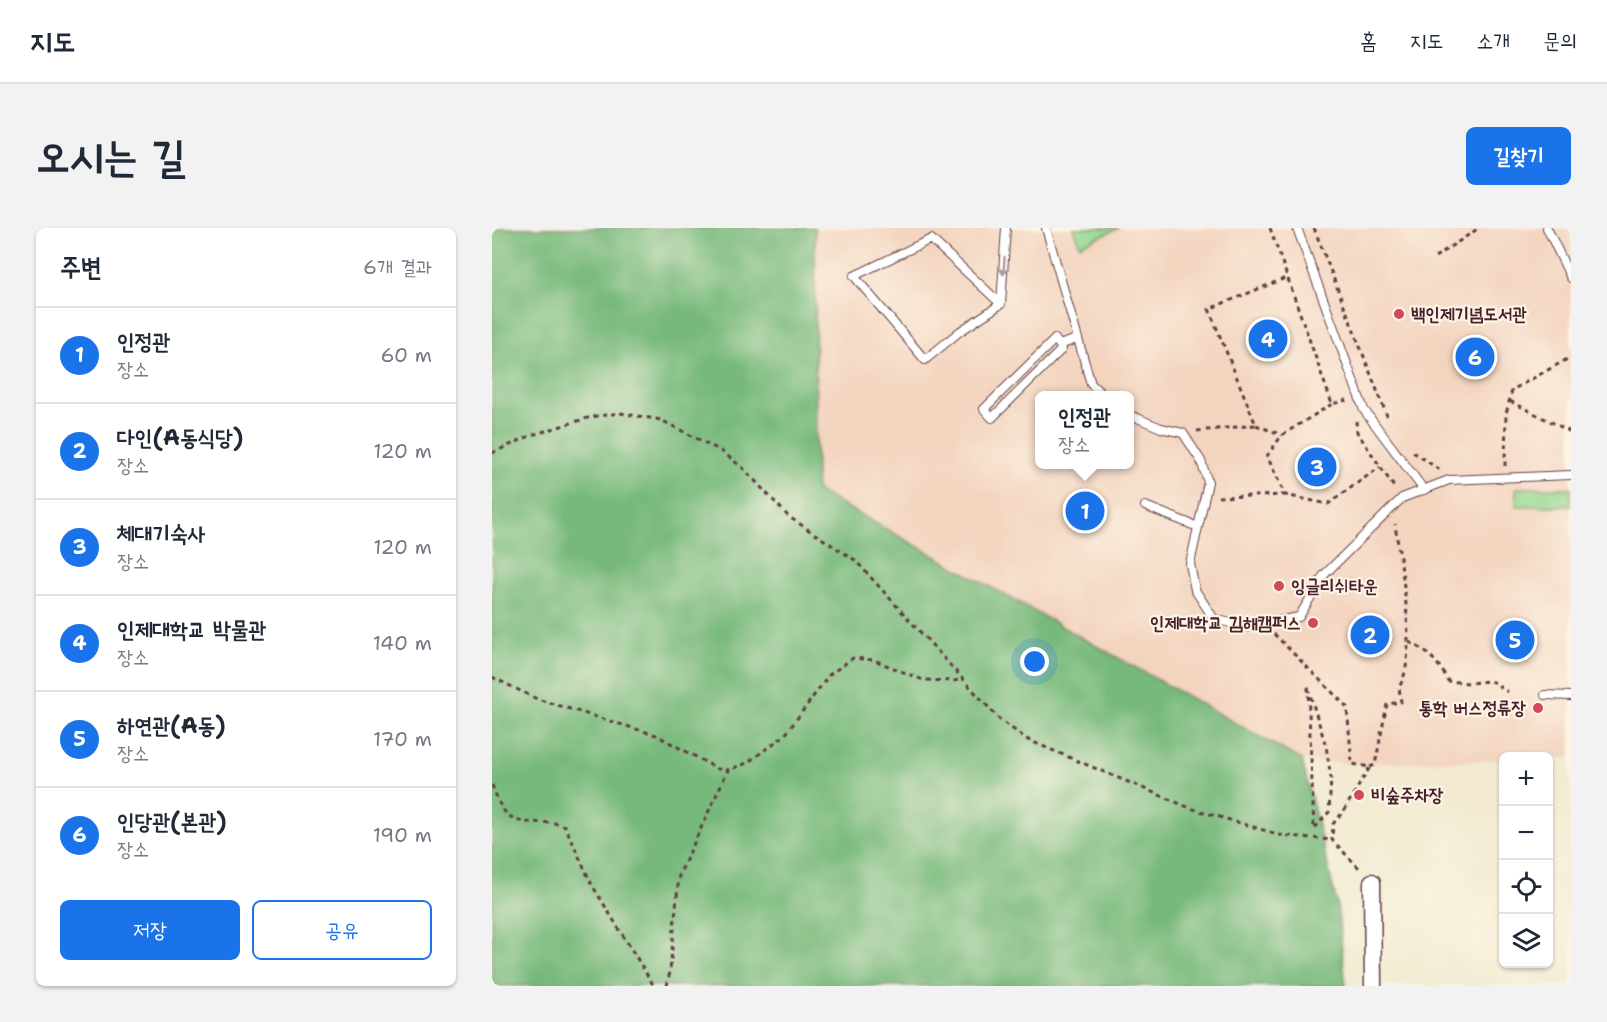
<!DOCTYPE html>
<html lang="ko">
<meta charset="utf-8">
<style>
:root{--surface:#fff;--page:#f2f2f3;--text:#1f2937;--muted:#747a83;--line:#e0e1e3;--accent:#1a73e8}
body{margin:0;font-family:"Shantell Sans","Poor Story",sans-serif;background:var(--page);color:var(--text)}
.controls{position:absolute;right:18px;bottom:18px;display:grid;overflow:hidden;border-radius:9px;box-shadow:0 2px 4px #0004}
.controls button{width:54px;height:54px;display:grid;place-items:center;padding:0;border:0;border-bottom:2px solid var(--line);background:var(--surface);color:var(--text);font:30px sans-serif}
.you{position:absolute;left:543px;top:434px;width:21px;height:21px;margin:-15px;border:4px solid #fff;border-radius:50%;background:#1a73e8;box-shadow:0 0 0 9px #1a73e833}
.badge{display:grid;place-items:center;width:39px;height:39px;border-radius:50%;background:var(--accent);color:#fff;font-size:20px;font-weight:700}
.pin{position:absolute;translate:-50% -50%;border:3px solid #fff;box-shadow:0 2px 6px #0006}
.popup{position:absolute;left:543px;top:163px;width:99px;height:78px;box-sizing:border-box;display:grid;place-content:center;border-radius:9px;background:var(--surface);filter:drop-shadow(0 2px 4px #0005);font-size:20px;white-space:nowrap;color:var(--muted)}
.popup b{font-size:22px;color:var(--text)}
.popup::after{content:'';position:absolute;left:50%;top:100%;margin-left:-12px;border:12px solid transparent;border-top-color:var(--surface)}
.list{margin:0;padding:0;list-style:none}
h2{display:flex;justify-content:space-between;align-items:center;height:78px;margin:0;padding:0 24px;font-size:26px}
h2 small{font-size:20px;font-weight:400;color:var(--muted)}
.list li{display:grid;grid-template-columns:39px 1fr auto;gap:18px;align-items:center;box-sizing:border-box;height:96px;padding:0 24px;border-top:2px solid var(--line)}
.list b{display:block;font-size:22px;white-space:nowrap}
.list p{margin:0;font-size:20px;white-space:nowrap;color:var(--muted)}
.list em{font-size:20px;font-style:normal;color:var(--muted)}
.actions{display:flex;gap:12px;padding:18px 24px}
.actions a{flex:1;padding:14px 0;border:2px solid var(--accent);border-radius:9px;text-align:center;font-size:21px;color:var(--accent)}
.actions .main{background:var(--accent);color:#fff}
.icon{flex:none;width:33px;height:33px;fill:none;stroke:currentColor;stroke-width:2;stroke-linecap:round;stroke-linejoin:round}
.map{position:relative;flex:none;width:1079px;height:758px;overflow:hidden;border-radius:9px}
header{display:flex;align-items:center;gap:36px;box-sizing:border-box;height:84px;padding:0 30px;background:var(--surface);border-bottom:2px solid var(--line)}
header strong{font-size:28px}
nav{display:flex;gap:33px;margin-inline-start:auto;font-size:21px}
.intro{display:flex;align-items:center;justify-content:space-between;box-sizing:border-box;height:144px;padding:0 36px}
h1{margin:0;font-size:42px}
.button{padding:15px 27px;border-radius:9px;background:var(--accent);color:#fff;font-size:21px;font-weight:700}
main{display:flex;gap:36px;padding:0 36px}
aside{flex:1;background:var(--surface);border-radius:9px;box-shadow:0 2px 4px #0004}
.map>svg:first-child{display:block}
.built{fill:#f3d4bf;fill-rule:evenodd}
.green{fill:#94d992;stroke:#6f7c5e;stroke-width:1.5}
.forest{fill:#77b97c;stroke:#606c54;stroke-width:1.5}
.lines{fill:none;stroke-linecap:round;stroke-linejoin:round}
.service-casing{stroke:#633e44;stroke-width:10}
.minor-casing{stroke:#633e44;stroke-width:19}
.path{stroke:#633e44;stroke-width:3;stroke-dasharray:4.5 4.5;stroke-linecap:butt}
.service{stroke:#fff;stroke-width:8}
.minor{stroke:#fff;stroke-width:16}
.oneway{stroke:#ae9aa0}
.poi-dot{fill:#d1495b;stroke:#fcf5e5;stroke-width:2}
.labels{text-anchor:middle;stroke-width:4.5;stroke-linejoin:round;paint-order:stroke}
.poi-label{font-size:18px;font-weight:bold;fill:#4a1f2b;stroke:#fcf5e5;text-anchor:start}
</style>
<header>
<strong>지도</strong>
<nav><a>홈</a><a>지도</a><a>소개</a><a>문의</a></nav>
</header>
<div class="intro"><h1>오시는 길</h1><a class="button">길찾기</a></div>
<main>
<aside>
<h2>주변<small>6개 결과</small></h2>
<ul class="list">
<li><span class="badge">1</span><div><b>인정관</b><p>장소</p></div><em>60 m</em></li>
<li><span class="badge">2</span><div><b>다인(A동식당)</b><p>장소</p></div><em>120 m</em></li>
<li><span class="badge">3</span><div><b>체대기숙사</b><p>장소</p></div><em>120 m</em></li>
<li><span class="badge">4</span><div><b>인제대학교 박물관</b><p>장소</p></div><em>140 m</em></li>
<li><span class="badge">5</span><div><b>하연관(A동)</b><p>장소</p></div><em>170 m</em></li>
<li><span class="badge">6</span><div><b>인당관(본관)</b><p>장소</p></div><em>190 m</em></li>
</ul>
<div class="actions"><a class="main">저장</a><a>공유</a></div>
</aside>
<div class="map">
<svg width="1079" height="758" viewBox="0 0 1079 758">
<rect width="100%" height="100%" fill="#fcf5e5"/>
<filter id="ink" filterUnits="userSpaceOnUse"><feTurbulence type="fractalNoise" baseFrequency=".0167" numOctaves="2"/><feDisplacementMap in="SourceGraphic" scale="12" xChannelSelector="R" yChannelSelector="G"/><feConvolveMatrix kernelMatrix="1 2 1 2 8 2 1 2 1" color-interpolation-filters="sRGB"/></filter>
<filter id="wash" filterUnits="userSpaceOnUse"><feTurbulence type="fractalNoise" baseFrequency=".008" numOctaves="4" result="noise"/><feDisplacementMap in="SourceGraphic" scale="24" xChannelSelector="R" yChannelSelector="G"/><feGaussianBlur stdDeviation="1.35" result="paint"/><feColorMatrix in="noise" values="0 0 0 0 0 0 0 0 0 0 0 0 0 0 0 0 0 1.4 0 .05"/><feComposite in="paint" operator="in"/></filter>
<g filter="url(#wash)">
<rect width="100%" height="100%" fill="#f2ebd1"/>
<path class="built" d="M323,0H1079V530L1011,528V532L860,536L810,532L324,262ZM548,168H638V236H548Z"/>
<path class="green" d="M582,0H627L588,17Z
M1024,260H1079V278H1024Z"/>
<path class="forest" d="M0,0H323L324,262L810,532L845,676L854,758H0Z"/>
</g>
<g filter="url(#ink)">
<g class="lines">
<defs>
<path id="service" d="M554,0L599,156L612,168
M805,0L872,182L932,262
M1055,0L1079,50
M439,11L509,76L467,104L433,132L362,48Z
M509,76L514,0
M563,111L570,121L500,190L492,181Z
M567,117L585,111
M638,187L669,200L691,205L709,233L716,254L698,336L703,362L722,391L755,399L807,389L832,347L910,270L957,252L1079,247
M653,278L706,299
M1053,467L1079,468"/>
<path id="minor" d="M880,654L881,758"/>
</defs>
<use href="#service" class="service-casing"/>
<use href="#minor" class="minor-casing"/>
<path class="path" d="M778,0L840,176L855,172
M822,0L895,188
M943,29L987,0
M1018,173L1079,204
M840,176L790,207L775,228L793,267L836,276L888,239
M864,193L865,204L902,259
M764,197L790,207
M705,203L764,197L717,81L796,49
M921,224L948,242
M0,225L40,207L99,189L128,185L169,192L229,223L251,240L297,289L363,332L508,492L536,512L698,580L788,607L840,612
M1013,238L1014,186L1020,162L1079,129
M726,269L793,267
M782,406L855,479L860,536L878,539L851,584L841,596L840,612L869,642
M917,414C935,422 947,435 956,453L977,455L997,453L1004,455L1009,460L1016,464
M0,449L45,471L164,507L226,541L236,542L255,535L293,507L337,447L361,430L382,432L431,452L461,453L472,451
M816,460L834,518L839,550L837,584L822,601Z
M878,539L883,537L895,476L909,474L907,459C927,429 908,334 903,296
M0,557C3,565 6,573 10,580C25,603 52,589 73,598L100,657L162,758
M175,758L178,743L187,647L236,542"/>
<use href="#service" class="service"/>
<use href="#minor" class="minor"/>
</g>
<defs><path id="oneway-shaft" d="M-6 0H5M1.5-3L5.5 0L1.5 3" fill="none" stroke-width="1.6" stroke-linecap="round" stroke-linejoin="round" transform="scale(1.5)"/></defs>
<use class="oneway" href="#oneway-shaft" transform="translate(512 38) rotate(94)"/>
</g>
<g class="poi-dot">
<circle cx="907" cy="86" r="6"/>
<circle cx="787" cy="358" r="6"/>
<circle cx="821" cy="395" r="6"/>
<circle cx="1046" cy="480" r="6"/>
<circle cx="867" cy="567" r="6"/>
</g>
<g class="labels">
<g class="poi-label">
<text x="919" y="92">백인제기념도서관</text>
<text x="799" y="364">잉글리쉬타운</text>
<text x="809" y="401" text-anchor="end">인제대학교 김해캠퍼스</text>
<text x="1034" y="486" text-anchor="end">통학 버스정류장</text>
<text x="879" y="573">비숲주차장</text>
</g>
</g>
</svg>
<div class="controls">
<button>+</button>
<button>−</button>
<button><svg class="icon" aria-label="locate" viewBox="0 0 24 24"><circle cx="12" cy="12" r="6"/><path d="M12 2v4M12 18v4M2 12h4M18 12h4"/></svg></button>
<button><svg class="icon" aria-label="layers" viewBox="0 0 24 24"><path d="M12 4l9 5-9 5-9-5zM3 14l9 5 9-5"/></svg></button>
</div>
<div class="you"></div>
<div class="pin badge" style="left:593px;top:283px">1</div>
<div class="popup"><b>인정관</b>장소</div>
<div class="pin badge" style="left:878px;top:407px">2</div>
<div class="pin badge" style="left:825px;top:239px">3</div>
<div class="pin badge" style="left:776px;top:111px">4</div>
<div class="pin badge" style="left:1023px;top:412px">5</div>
<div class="pin badge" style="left:983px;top:129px">6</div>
</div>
</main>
